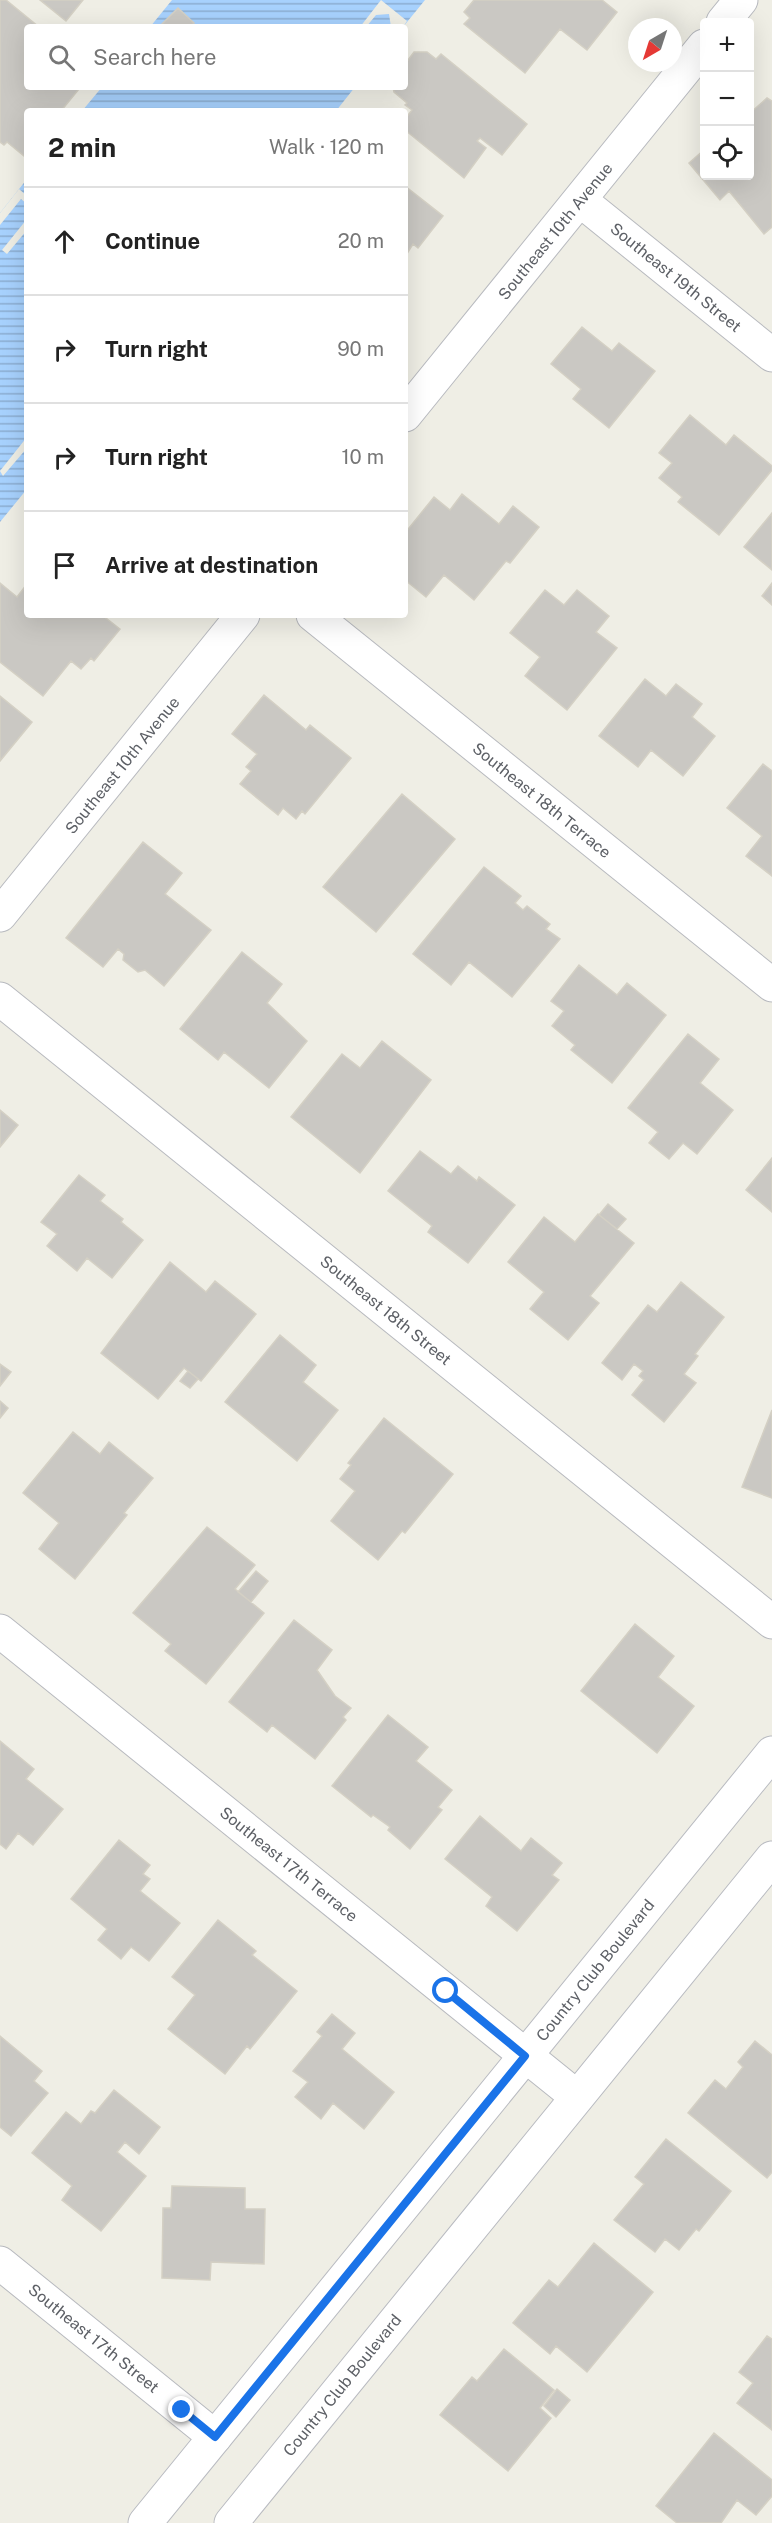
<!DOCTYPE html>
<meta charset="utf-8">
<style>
:root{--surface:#fff;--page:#f2f2f2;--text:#222;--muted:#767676;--line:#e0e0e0}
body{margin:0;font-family:"Public Sans",sans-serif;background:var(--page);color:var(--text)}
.controls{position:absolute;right:18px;top:18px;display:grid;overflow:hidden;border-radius:6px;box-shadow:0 6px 24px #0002}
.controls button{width:54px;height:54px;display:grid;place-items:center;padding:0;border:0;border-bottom:2px solid var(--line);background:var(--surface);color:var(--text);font:30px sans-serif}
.compass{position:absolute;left:628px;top:18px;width:54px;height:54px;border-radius:50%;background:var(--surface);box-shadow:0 6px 24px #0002;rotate:219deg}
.stop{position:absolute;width:18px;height:18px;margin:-14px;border:4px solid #1a73e8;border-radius:50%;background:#fff}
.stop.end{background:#1a73e8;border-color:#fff;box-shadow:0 2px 6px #0008}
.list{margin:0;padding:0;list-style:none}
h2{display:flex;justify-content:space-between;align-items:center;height:78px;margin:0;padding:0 24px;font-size:26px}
h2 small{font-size:20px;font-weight:400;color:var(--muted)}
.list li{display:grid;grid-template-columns:39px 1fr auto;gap:18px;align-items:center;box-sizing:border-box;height:108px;padding:0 24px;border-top:2px solid var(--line)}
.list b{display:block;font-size:22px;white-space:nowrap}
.list em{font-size:20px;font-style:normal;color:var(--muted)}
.icon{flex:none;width:33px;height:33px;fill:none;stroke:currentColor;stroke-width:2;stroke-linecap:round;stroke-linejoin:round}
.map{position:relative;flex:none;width:772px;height:2523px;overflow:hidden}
.search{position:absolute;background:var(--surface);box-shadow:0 6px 24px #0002;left:24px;top:24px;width:384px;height:66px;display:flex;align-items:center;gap:15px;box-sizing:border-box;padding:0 21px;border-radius:6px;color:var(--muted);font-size:22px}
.panel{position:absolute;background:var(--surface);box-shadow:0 6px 24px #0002;left:24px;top:108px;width:384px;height:510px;border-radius:6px}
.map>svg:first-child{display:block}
.water{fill:url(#water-rules)}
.pier{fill:#efeee5}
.building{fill:#cac8c3;stroke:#d4d0c4;stroke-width:1.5}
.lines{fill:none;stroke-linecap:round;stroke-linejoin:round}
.street-casing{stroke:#b8babf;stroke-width:35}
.secondary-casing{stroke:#b9bbc1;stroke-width:35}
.street{stroke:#fff;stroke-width:33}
.secondary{stroke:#fff;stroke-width:33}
.route{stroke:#1a73e8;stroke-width:8}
.labels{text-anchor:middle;stroke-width:6;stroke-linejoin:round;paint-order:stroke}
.street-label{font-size:16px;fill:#5d6066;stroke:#fff}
</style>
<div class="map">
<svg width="772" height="2523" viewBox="0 0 772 2523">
<defs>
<pattern id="water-rules" width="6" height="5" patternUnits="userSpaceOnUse" patternTransform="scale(1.5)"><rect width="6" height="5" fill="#a7d1fd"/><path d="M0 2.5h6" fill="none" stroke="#8badd1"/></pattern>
</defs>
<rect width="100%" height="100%" fill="#efeee5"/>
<path class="water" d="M172,0H425L403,27H150Z
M102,87H355L336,111H82Z
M27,179V489L0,522V213Z"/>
<path class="pier" d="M381,0L407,21L403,27H391L389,14L376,15L366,27H360Z
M19,189L27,196V204L21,199L0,225V213Z
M27,219V230L7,254L2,250Z
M27,437V448L3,476L0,471Z"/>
<path class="building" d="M0,0H6L39,27H27V87L79,89L61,111H27V153L24,156L7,142L4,145L0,142Z
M40,0H83L66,21Z
M474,0H602L617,12L587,50L560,29L525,73L464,24L470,18L464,12Z
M178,8L194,23L190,27H159Z
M414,52H427L436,59L441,54L527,124L502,155L480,138L477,141L486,148L464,178L405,130V119L412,110L405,105L407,103L394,92L393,87H405V64Z
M767,98L772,101V227L764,234L729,191L720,200L689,163L704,150V176H750V113Z
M405,186L443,216L418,248L413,244L408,252L405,249Z
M582,327L612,351L619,343L655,371L609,428L573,399L581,389L551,364Z
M690,415L726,445L734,435L772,466V470L719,535L678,502L682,497L659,478L672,463L659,453Z
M462,494L499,524L513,506L539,527L510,563L506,561L474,600L444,575L426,597L405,580V533L434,497L450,510Z
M772,513V570L744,547Z
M0,583L17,597L27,584V615H102L120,629L94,661L91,658L81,669L71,661L43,696L0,662Z
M772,583V605L762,596Z
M545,590L564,605L577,590L609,616L596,632L617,648L567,710L525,676L540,657L510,633Z
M645,679L666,696L676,684L702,704L692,717L715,736L683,776L651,750L638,767L599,736Z
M264,695L306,730L310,725L351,758L305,814L302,811L296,819L283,808L278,815L240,784L251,771L246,767L257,754L232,734Z
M0,696L32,722L0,761Z
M763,764L772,771V876L746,856L762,836L727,808Z
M402,794L455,839L376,932L323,887Z
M143,842L182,873L165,894L211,930L164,986L145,970L138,972L123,960L124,954L118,949L103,967L66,938Z
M484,867L521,896L515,903L523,910L527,906L550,924L546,929L560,939L512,997L469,962L451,985L413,954Z
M242,952L282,984L267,1003L307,1041L269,1088L224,1052L218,1060L180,1029Z
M579,965L617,995L627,983L666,1015L612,1083L571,1050L575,1045L552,1026L564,1011L551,1001Z
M688,1034L719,1059L700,1083L733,1110L697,1154L683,1143L669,1159L649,1143L658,1132L628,1108Z
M382,1041L431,1080L360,1173L291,1117L342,1054L360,1068Z
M0,1110L18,1125L0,1147Z
M420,1151L451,1174L458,1166L477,1181L479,1177L515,1205L468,1263L428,1232L432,1226L388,1191Z
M772,1158V1212L746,1190Z
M79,1175L105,1195L100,1201L123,1219L121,1222L143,1240L112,1278L87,1258L77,1271L47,1246L57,1234L41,1222Z
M608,1204L626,1219L617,1229L599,1215Z
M598,1214L634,1243L590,1296L599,1303L568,1340L530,1309L544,1292L508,1262L544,1217L575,1242Z
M170,1262L206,1292L215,1281L256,1314L201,1381L184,1368L158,1399L101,1353Z
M681,1282L724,1317L695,1354L698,1356L684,1374L696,1383L664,1422L632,1395L644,1380L639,1376L643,1371L634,1364L622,1380L602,1363L648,1305L657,1312Z
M280,1335L316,1365L303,1382L338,1410L297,1461L225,1402Z
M0,1364L11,1372L0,1386Z
M188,1371L198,1379L190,1388L180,1381Z
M0,1401L8,1408L0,1418Z
M772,1410V1498L742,1487Z
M384,1418L453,1474L405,1533L402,1531L378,1560L331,1521L355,1491L340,1479L351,1465L348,1463Z
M73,1432L100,1454L109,1442L153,1478L124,1513L127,1515L75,1579L39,1549L59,1523L23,1493Z
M207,1527L255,1565L235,1589L264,1613L206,1684L165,1651L171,1644L133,1613Z
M256,1571L268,1581L251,1602L238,1592Z
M294,1620L332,1650L317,1670L335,1696L351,1708L343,1717L346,1720L315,1759L272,1725L267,1732L229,1702Z
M635,1624L674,1656L658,1677L694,1706L657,1753L581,1691Z
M388,1715L428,1747L416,1761L452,1790L438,1807L442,1810L410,1849L388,1830L390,1827L373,1815L371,1817L332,1786Z
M0,1741L34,1769L26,1779L63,1809L33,1845L18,1833L6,1849L0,1844Z
M480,1816L521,1851L531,1838L562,1863L552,1875L559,1880L517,1931L486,1906L492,1897L445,1859Z
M119,1840L150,1865L143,1874L150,1879L140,1891L180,1923L149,1961L131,1947L121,1959L98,1940L107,1929L71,1899Z
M218,1920L256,1951L252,1955L297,1991L250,2049L247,2046L225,2074L168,2029L195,1995L172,1977Z
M332,2014L355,2033L342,2049L394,2092L364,2129L333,2103L321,2119L295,2097L308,2082L293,2071L322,2036L317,2032Z
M0,2036L42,2071L34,2081L48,2093L11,2136L0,2127Z
M755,2041L772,2055V2172L767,2178L688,2113L715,2080L726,2089L743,2067L738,2062Z
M114,2090L160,2127L139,2154L125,2142L117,2152L146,2176L101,2231L62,2200L72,2186L32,2153L66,2112L81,2124L91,2111L95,2113Z
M666,2139L731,2191L699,2231L696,2229L679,2250L665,2239L655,2252L614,2220L644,2184L635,2177Z
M172,2186L245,2188V2209H265L264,2264L211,2262L210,2280L162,2278L163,2208H171Z
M594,2243L653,2292L587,2372L556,2346L550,2354L513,2323L549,2280L558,2287Z
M767,2336L772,2339V2430L737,2403L753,2383L739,2372Z
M504,2349L554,2390L540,2408L551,2418L508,2471L440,2415L472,2377L477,2381Z
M557,2389L570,2400L556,2417L544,2406Z
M714,2433L772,2480V2496L756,2515L737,2500L721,2523H677L656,2506Z"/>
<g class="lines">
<defs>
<path id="street" d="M723,22L741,0
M580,200L772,355
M405,415L704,46
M313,615L772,985
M0,915L243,615
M0,999L772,1622
M0,1631L577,2097
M0,2263L215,2437"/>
<path id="secondary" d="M145,2523L772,1753
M231,2523L772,1858"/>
</defs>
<use href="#street" class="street-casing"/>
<use href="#secondary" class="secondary-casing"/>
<use href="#street" class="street"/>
<use href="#secondary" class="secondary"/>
</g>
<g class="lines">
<path class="route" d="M182,2410L215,2437L525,2056L446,1991"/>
</g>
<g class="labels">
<g class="street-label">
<text transform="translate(555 231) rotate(-51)" y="6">Southeast 10th Avenue</text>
<text transform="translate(676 277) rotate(39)" y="6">Southeast 19th Street</text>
<text transform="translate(122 765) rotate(-51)" y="6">Southeast 10th Avenue</text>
<text transform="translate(542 800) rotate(39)" y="6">Southeast 18th Terrace</text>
<text transform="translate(386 1310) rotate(39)" y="6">Southeast 18th Street</text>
<text transform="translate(289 1864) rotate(39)" y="6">Southeast 17th Terrace</text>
<text transform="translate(595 1970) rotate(-51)" y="6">Country Club Boulevard</text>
<text transform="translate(94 2338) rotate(39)" y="6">Southeast 17th Street</text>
<text transform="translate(342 2385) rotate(-51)" y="6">Country Club Boulevard</text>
</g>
</g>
</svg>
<div class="controls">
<button>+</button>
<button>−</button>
<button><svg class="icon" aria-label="locate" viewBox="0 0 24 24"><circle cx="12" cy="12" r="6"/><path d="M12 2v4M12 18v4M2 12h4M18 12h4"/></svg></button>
</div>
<svg class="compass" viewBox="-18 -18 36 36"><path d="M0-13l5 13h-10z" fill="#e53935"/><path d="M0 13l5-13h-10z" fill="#767676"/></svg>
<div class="stop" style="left:446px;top:1991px"></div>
<div class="stop end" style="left:182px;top:2410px"></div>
<div class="search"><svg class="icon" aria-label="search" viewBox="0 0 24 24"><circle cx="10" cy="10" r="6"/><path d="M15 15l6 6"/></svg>Search here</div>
<section class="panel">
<h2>2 min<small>Walk · 120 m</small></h2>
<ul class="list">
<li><svg class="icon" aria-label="ahead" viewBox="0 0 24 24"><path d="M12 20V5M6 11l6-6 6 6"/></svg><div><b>Continue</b></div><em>20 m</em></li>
<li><svg class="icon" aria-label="right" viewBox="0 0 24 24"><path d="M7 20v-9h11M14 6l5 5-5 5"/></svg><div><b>Turn right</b></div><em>90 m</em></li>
<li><svg class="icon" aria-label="right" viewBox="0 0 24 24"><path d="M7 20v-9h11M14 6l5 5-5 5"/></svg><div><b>Turn right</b></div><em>10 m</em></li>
<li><svg class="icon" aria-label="arrive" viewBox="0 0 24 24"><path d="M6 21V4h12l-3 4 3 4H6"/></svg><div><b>Arrive at destination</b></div></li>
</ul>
</section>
</div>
